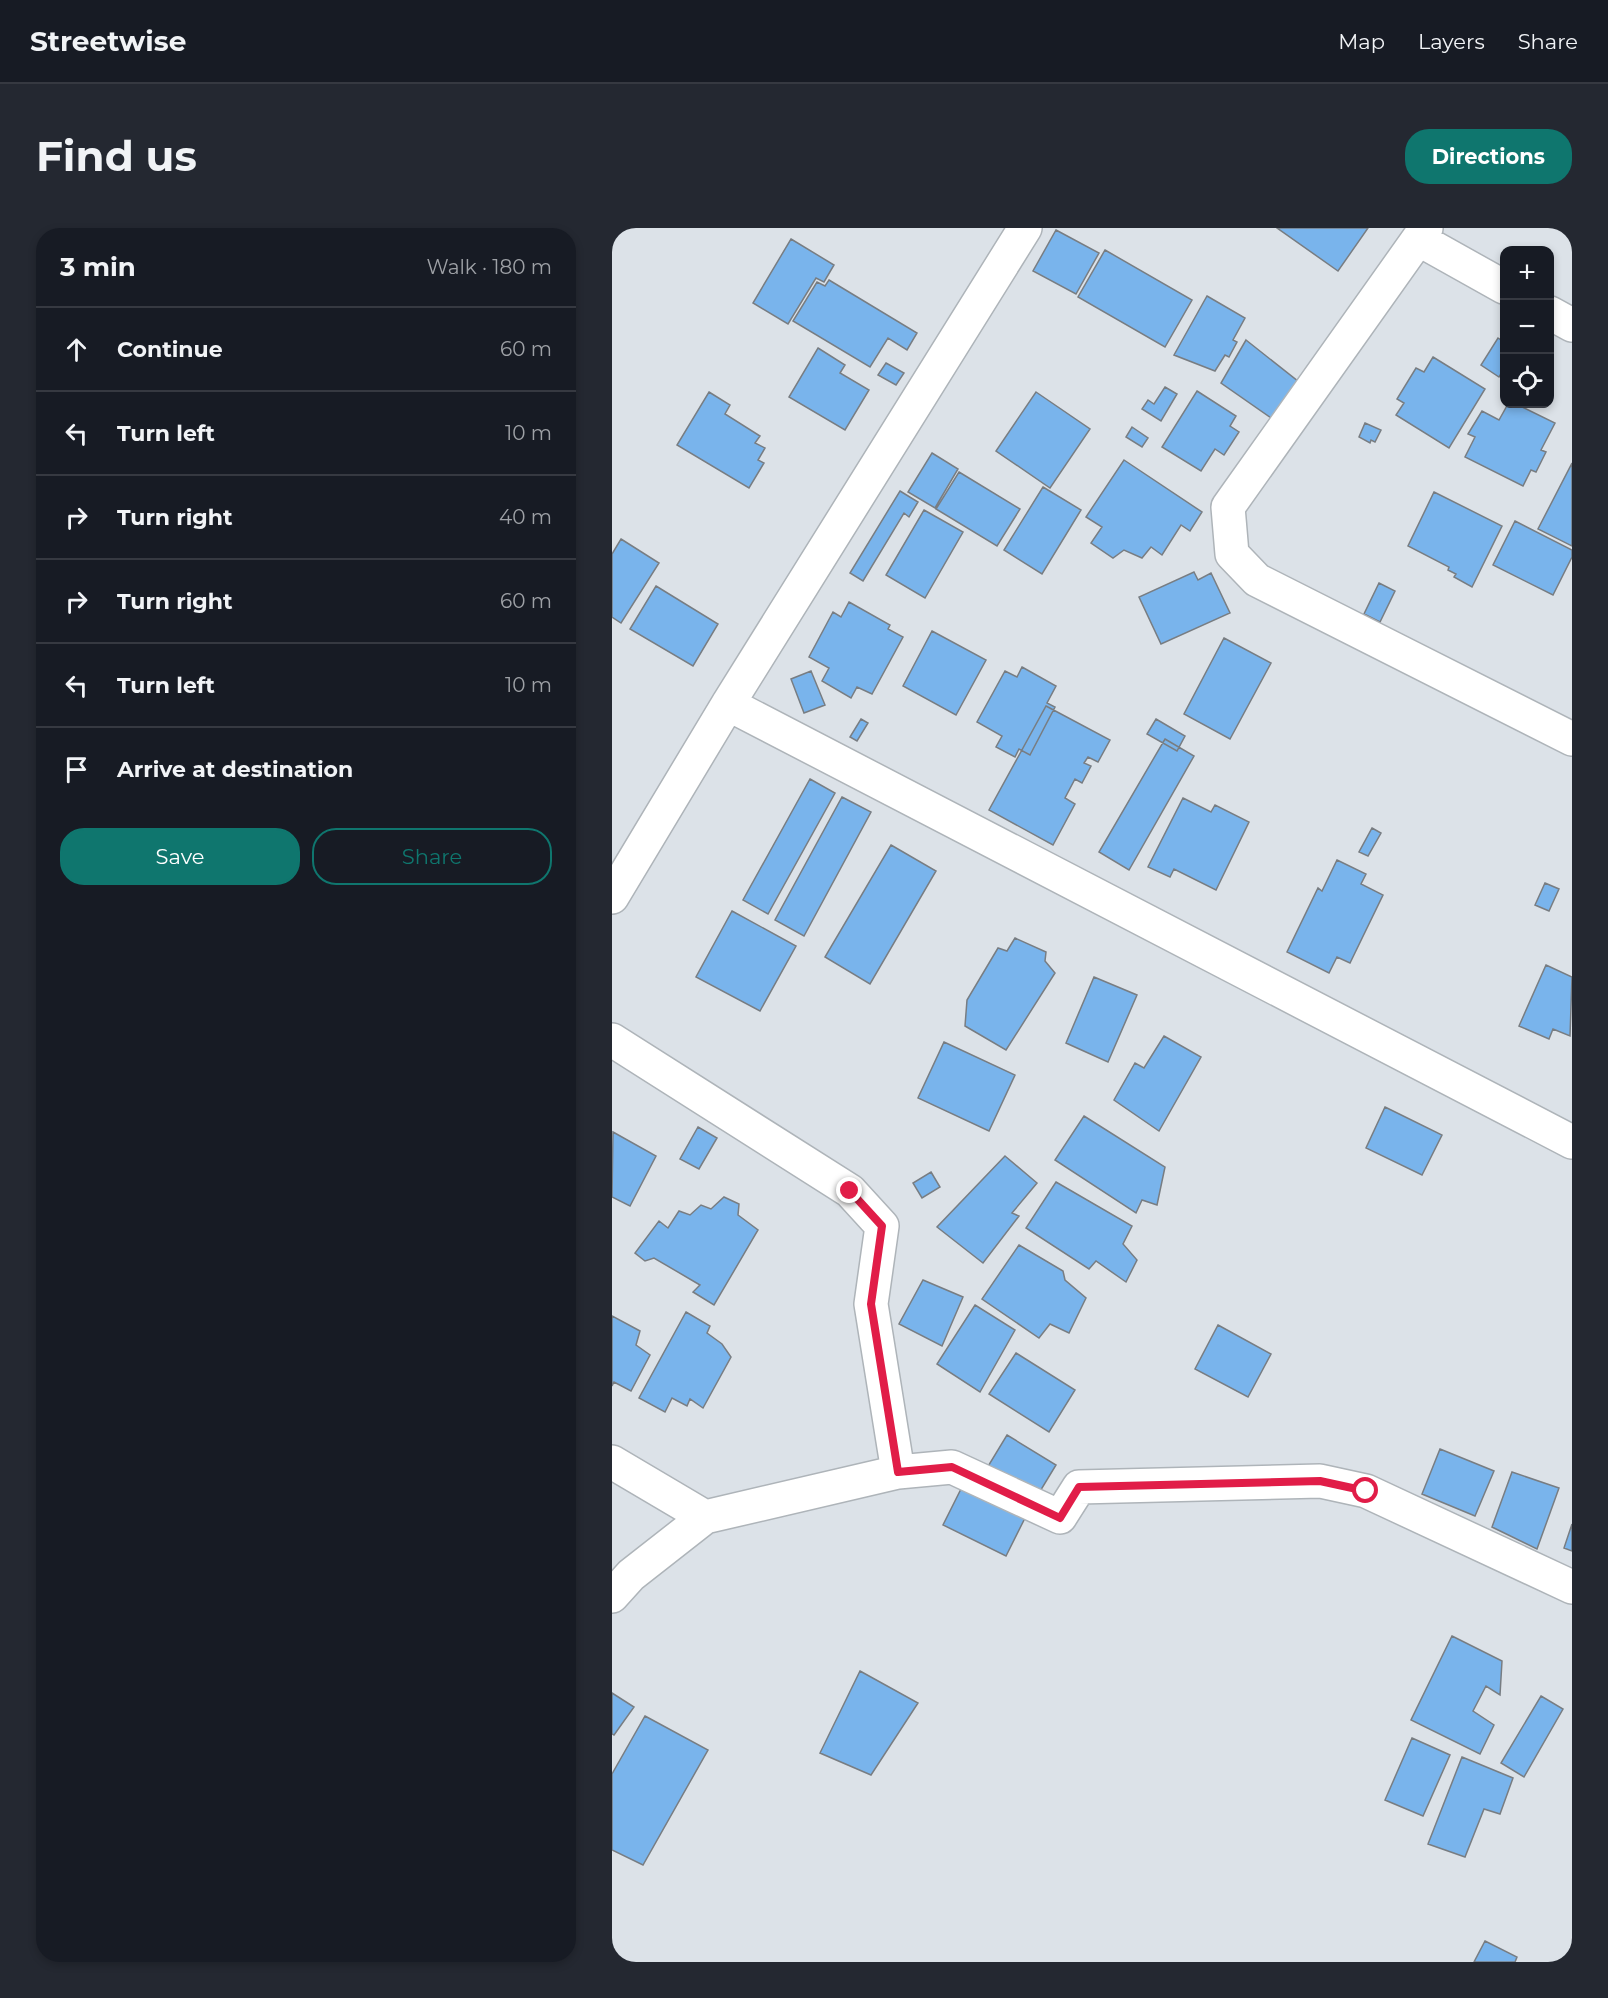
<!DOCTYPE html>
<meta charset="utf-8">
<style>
:root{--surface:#171b24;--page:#242831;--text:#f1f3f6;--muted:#9ea1a6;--line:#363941;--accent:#0f766e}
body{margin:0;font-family:Montserrat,sans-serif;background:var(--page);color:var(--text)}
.controls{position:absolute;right:18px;top:18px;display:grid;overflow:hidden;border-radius:12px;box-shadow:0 3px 9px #0003}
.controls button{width:54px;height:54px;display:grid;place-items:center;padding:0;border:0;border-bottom:2px solid var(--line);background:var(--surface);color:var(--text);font:30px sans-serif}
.stop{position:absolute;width:18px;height:18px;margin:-14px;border:4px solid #e11d48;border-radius:50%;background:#fff}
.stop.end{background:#e11d48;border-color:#fff;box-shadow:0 2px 6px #0008}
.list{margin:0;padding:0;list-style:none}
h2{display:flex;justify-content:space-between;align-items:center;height:78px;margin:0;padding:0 24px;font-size:26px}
h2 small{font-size:20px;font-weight:400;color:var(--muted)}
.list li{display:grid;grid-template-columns:39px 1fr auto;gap:18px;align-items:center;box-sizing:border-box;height:84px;padding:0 24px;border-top:2px solid var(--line)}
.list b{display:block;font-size:22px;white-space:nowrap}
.list em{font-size:20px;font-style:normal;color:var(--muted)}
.actions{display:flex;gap:12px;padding:18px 24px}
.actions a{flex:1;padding:14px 0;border:2px solid var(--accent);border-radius:24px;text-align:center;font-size:21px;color:var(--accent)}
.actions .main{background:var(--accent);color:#fff}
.icon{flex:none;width:33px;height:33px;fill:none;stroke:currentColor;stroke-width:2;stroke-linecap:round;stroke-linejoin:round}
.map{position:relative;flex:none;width:960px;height:1734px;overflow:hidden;border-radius:24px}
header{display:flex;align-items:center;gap:36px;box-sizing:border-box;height:84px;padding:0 30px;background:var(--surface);border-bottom:2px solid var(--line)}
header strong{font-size:28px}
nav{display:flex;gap:33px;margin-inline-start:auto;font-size:21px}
.intro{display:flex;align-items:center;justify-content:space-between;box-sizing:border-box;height:144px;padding:0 36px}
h1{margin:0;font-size:42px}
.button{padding:15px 27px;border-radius:24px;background:var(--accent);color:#fff;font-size:21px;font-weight:700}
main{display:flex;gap:36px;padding:0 36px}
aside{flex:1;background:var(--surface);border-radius:24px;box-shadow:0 3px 9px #0003}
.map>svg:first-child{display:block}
.building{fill:#79b4ec;stroke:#787d82;stroke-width:1.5}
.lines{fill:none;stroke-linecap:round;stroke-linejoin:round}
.minor-casing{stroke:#aeb4b9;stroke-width:36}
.minor{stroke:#fff;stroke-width:33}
.route{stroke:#e11d48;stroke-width:8}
</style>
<header>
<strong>Streetwise</strong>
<nav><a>Map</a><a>Layers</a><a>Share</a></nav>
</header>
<div class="intro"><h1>Find us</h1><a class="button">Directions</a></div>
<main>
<aside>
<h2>3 min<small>Walk · 180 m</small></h2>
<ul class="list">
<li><svg class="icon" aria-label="ahead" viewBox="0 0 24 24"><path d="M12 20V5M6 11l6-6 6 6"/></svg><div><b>Continue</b></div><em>60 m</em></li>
<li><svg class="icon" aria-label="left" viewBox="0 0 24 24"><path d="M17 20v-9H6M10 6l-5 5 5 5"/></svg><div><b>Turn left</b></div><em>10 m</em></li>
<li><svg class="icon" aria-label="right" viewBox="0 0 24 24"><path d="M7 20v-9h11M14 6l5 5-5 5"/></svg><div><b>Turn right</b></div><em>40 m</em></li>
<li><svg class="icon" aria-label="right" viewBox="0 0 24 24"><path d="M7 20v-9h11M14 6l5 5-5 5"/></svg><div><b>Turn right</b></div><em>60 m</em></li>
<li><svg class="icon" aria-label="left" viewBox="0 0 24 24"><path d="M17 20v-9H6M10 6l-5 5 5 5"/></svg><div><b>Turn left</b></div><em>10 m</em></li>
<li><svg class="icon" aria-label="arrive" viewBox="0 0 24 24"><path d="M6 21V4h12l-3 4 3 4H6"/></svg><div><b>Arrive at destination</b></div></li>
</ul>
<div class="actions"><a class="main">Save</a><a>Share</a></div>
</aside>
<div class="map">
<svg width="960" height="1734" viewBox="0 0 960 1734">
<rect width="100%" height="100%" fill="#dce2e8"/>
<path class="building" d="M665,0H756L726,43Z
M444,2L487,25L464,66L421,43Z
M179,11L222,37L212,54L204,50L176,96L141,75Z
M493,22L580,72L553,119L466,69Z
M217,52L305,105L295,122L276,110L258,139L181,93L205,54L213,58Z
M595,68L633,90L621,112L625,114L617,129L613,127L603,143L562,127Z
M886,110L892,114V141L887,149L869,137Z
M634,112L687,154L662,192L609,155Z
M206,120L233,137L228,145L257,162L233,202L177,169Z
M821,129L873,161L837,220L784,187L792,175L785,171L804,140L812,144Z
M274,135L292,145L284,157L266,147Z
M553,159L565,166L549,193L530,181L536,172L542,176Z
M585,163L624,188L618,198L627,204L612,227L603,221L589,243L550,219Z
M97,164L118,177L113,186L148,208L143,215L153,220L146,232L152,235L137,260L65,217Z
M424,164L478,201L438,260L384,223Z
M896,176H904L943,195L929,222L934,224L924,244L919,242L911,258L853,229L863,209L856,206L870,183L887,192Z
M753,195L769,202L763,214L759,212L758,215L747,209Z
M520,199L536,210L530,219L514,209Z
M320,225L346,241L323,280L296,264Z
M512,232L590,284L578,303L569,297L550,327L539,319L530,330L512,322L501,330L479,315L490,299L474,289Z
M960,235V318L926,301Z
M347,244L408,281L385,318L324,281Z
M431,259L469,282L430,346L392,322Z
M288,263L306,274L297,289L292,285L251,353L238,345Z
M822,264L890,298L860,359L842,349L844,346L836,342L837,339L796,318Z
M312,282L351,304L313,370L274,347Z
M903,293L960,322V329L941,367L881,337Z
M9,311L47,335L9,395L0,389V326Z
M582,344L586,352L599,345L618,385L549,416L527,369Z
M767,355L783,363L768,394L752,386Z
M44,358L106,396L81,438L18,401Z
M237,374L278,397L276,401L291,409L260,466L245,459L239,470L210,453L217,440L197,429L221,384L229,389Z
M320,403L374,432L344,487L291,458Z
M612,410L659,435L618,511L572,486Z
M410,439L444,458L435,475L443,479L418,527L407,521L403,529L384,519L390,508L365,494L393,443L405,449Z
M199,443L213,477L192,485L179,451Z
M434,478L498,512L486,534L476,529L472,535L479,538L470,555L463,551L453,570L463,576L441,617L377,582Z
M249,491L256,495L245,513L238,509Z
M544,491L573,508L565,523L535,506Z
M553,511L582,528L517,642L487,624Z
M198,551L223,565L156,686L131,672Z
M230,569L259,584L192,708L163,692Z
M571,570L599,584L603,577L637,594L604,662L562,641L558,649L536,639Z
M760,600L769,605L756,628L747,624Z
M279,617L324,643L258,756L213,729Z
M725,632L754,646L749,656L771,667L738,735L725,729L717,745L675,724L706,660L710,663Z
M933,655L947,661L937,683L923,677Z
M120,683L184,718L148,783L84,749Z
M403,710L434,724L433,733L443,745L394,822L353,798L355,772L386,720L395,723Z
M934,737L960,749L958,808L941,801L937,811L907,798Z
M482,749L525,767L496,834L454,815Z
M552,808L589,829L547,903L502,872L523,835L532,840Z
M332,814L403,847L377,903L306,870Z
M773,879L830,907L810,947L754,920Z
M472,888L553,939L545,977L530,972L524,985L443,932Z
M86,899L105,910L87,941L68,931Z
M1,904L44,928L18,978L0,969Z
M393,928L425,955L400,985L407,988L371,1035L325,999Z
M319,944L328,959L310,970L301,955Z
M444,954L520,998L511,1016L525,1032L514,1054L484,1033L477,1041L414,1000Z
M112,969L127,976L126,987L146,1002L102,1077L81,1064L88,1057L42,1030L33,1033L23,1025L47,993L56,1000L67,983L78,987L89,977L99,981Z
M407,1017L451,1043L453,1052L474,1070L457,1105L438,1096L427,1110L370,1071Z
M311,1052L351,1069L330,1118L287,1096Z
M363,1077L403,1102L368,1164L325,1136Z
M74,1084L98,1098L95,1105L110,1116L119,1129L91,1180L78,1171L75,1178L60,1170L53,1184L27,1170Z
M0,1088L28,1103L24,1117L38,1127L19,1163L2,1154L0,1158Z
M606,1097L659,1126L636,1169L583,1141Z
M404,1125L463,1162L437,1204L377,1166Z
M395,1207L444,1237L424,1270L375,1240Z
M828,1221L882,1243L863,1288L810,1266Z
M900,1244L947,1260L925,1321L880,1299Z
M352,1255L415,1286L394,1328L331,1297Z
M960,1296V1323L952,1320Z
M840,1408L890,1433L888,1467L874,1458L861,1483L882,1497L868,1526L799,1492Z
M248,1443L306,1475L259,1547L208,1525Z
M0,1465L22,1479L2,1507L0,1506Z
M929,1468L951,1481L912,1549L889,1535Z
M33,1488L96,1522L31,1637L0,1622V1546Z
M800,1510L838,1527L811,1588L773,1572Z
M850,1529L901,1550L888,1586L872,1581L853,1629L816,1616Z
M873,1713L905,1729L903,1734H862Z"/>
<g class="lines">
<defs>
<path id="minor" d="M814,0L616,279L620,326L645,352L960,511
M808,12L892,59
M938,85L960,97
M116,476L960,914
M0,669L116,476L413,0
M0,812L238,963L270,998L259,1076L286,1244
M0,1234L93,1289
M0,1368L19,1347L93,1289L286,1244L340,1239L448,1289L467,1259L708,1253L754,1263L960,1359"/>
</defs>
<use href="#minor" class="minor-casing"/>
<use href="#minor" class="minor"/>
</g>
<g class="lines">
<path class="route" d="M238,963L270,998L259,1076L286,1244L340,1239L448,1290L467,1259L708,1253L754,1263"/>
</g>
</svg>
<div class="controls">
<button>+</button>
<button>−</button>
<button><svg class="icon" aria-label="locate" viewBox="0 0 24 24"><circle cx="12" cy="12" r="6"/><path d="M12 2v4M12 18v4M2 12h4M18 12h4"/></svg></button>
</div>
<div class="stop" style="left:754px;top:1263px"></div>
<div class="stop end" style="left:238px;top:963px"></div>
</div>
</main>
